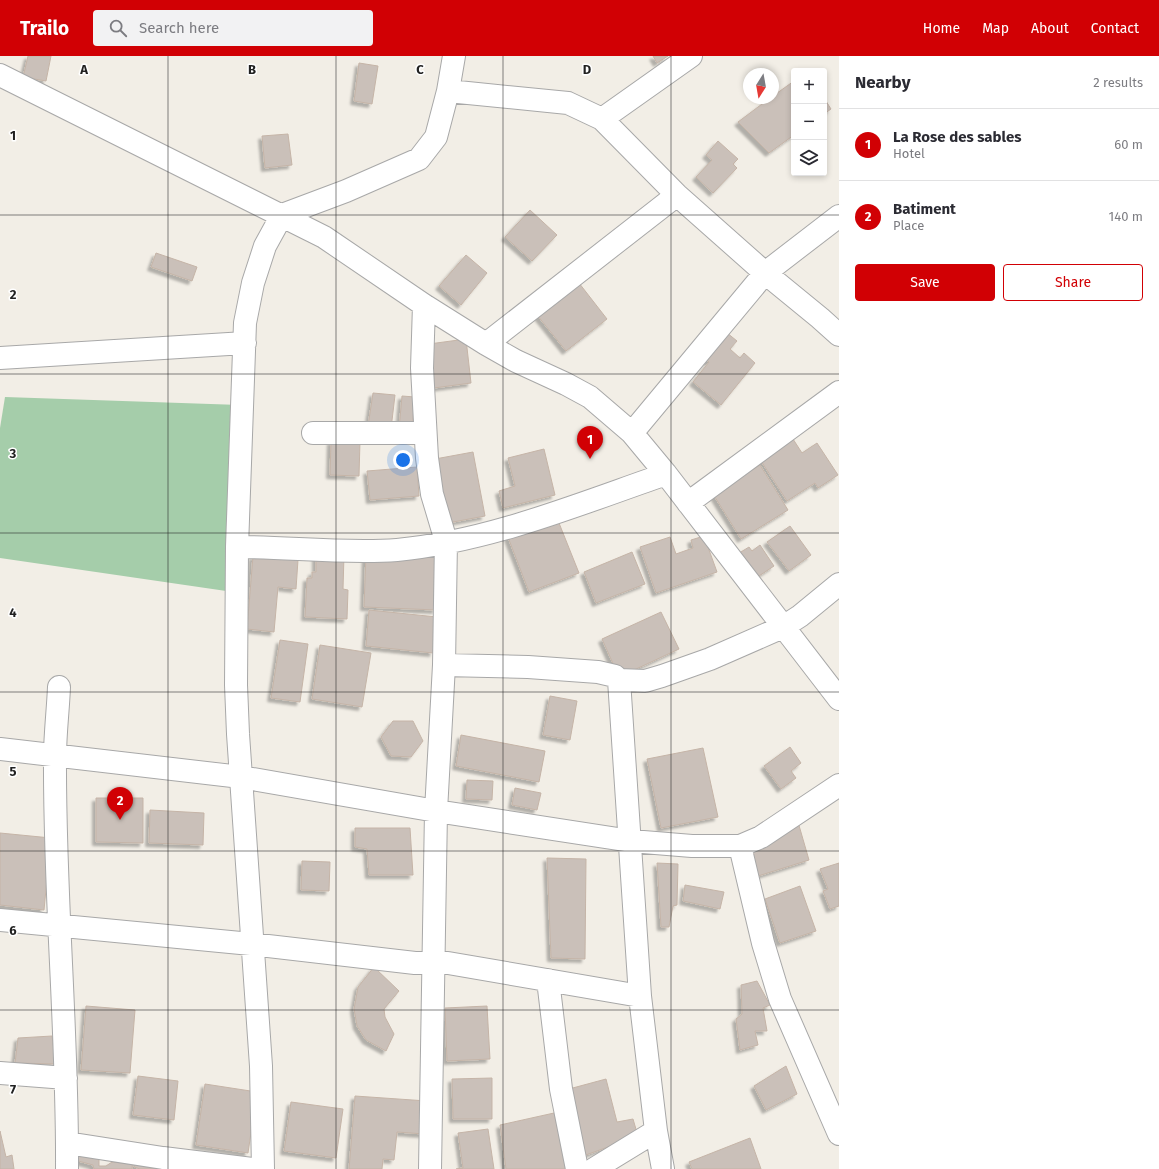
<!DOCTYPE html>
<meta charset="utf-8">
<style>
:root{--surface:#fff;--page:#f2f2f3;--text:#2b2b33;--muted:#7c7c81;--line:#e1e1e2;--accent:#d10004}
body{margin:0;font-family:"Fira Sans",sans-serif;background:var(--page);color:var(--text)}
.controls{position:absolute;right:12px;top:12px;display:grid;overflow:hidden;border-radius:4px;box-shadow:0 2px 6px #0003}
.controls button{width:36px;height:36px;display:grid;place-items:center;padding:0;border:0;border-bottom:1px solid var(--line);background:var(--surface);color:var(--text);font:20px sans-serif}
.compass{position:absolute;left:743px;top:12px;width:36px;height:36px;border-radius:50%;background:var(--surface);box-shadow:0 2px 6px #0003;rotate:191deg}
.you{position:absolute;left:403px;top:404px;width:14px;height:14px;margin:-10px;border:3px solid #fff;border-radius:50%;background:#1a73e8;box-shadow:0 0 0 6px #1a73e833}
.badge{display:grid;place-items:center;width:26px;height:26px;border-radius:50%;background:var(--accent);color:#fff;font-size:13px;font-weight:700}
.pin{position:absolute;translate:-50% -33px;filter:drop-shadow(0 1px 2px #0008)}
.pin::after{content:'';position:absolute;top:21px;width:14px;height:12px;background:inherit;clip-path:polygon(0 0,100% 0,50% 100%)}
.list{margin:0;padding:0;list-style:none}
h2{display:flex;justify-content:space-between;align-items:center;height:52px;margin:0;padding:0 16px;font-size:17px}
h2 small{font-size:13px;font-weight:400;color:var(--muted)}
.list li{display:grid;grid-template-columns:26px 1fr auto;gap:12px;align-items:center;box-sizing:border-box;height:72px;padding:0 16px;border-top:1px solid var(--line)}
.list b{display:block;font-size:15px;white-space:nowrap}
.list p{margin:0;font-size:13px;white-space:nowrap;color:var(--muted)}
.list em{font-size:13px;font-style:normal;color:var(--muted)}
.actions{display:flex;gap:8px;padding:12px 16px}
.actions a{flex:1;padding:9px 0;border:1px solid var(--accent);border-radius:4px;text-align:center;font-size:14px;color:var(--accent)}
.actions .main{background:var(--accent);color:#fff}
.icon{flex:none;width:22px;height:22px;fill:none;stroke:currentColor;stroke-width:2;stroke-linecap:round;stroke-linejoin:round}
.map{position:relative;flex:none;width:839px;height:1113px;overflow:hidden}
header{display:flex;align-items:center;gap:24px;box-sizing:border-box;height:56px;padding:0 20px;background:var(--accent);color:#fff}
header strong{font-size:19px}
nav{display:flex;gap:22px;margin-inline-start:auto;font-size:14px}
.search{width:280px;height:36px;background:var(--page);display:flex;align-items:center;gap:10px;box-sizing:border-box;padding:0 14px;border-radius:4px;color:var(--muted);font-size:15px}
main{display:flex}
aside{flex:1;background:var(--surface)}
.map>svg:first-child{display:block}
.cemetery{fill:#a5cdaa}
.building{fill:#cac0b9;stroke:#c5b4a7;filter:url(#shadow)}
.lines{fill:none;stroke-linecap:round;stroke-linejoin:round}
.street-casing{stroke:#a8a8a8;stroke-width:24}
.street{stroke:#fff;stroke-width:22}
.grid{fill:none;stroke:#212121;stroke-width:1;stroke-opacity:0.55}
.grid-label{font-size:13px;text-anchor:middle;font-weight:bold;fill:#212121;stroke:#fff;stroke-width:3;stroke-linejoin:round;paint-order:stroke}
</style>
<header>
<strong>Trailo</strong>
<div class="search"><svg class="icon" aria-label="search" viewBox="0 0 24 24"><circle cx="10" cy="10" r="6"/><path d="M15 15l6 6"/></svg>Search here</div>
<nav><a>Home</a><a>Map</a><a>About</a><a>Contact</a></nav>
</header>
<main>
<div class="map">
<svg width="839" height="1113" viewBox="0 0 839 1113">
<defs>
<filter id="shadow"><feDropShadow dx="-3.5" dy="3.5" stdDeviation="1" flood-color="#0004"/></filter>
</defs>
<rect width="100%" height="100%" fill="#f2eee6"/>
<path class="cemetery" d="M5,341L240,349L233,536L0,502V372Z"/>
<path class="building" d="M28,0H51L46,25L23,21Z
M653,0H668L657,7Z
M359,7L378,10L372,48L354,45Z
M794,25V79L769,97L738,66L770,42H773V40Z
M824,42L831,53L824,58Z
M288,78L292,109L265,112L262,80Z
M718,85L738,103L733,108L737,112L713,137L696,121L712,104L706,99Z
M530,154L557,179L532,205L505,181Z
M156,197L197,211L192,225L151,211Z
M466,199L487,217L461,249L439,230Z
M579,227L607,263L566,295L537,259Z
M721,272L737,285L730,293L740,302L744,297L755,307L721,349L693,326L709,306L700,298Z
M466,283L471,327L434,332L429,288Z
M373,337L395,339L391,373L368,370Z
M402,340L415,341L412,374L399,373Z
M793,383L802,397L817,387L838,419L818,432L815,427L787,445L761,405Z
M331,385H360L359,420L330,419Z
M544,393L555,439L503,452L499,435L515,430L508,402Z
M473,396L485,460L448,467L435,403Z
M760,409L788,454L741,483L713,438Z
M417,411L419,440L370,444L367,415Z
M555,457L579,517L529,536L506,476Z
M790,470L811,499L789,515L767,486Z
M704,480L717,516L656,537L640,491L670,481L676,498L693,492L691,484Z
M760,489L774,510L753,524L736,499L749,491L752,495Z
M632,496L645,528L596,547L584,516Z
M366,497L438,500L436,554L364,551Z
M316,498L344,499L343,533L348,534L347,563L305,561L307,522H312V516H316Z
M253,500L298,504L296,533L278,531L274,576L247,573Z
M369,554L437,561L433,597L366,590Z
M661,556L679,593L619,621L602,583Z
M280,584L308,588L300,646L271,642Z
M320,589L371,597L362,651L312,643Z
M550,640L577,645L570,684L543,679Z
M393,665H413L423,685L411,701L391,700L381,681Z
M461,679L545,695L539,726L456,710Z
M790,691L801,707L791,715L796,722L781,733L764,710Z
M703,692L718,761L661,772L647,703Z
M467,724L493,725L492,744L466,743Z
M515,732L541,737L537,754L512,749Z
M96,742H143V787L96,786Z
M150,754L204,757L203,789L149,787Z
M798,766L809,804L755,821L747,796Z
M355,772H410L413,819H369L367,793L355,791Z
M0,777L51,782L44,854L0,849Z
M547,802L586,803L585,903L551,902Z
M302,805L330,806L329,835L301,834Z
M657,807L678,808L677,849L673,850L669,871H661Z
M839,807V850L830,853L823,835L828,833L820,813Z
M685,829L724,836L720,853L683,845Z
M800,830L816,875L780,887L765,843Z
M374,911L399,935L384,953L385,961L394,978L386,995L366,984L357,970L354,953L358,931Z
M757,925L770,949L763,952L767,975H755L758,989L740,994L736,963L742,958L741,929Z
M86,950L135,954L130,1017L81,1014Z
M487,950L490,1003L447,1005L445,952Z
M52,980L56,1008L15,1007L18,982Z
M786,1010L797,1038L766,1054L754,1030Z
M138,1020L178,1025L174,1064L133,1059Z
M492,1022V1063H453L452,1023Z
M606,1023L617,1066L633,1063L638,1080L586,1099L569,1033Z
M205,1028L257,1036L248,1097L196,1089Z
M355,1040L427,1045L424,1078L397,1076L394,1104L383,1103L382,1113H349Z
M291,1046L343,1053L336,1102L284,1095Z
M554,1057L567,1113H506L500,1069Z
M488,1073L494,1113H456L463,1112L458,1077Z
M0,1075L6,1101L12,1099L14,1113H0Z
M750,1082L761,1113H692L689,1106Z
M79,1093L99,1097V1110H106L112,1106L124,1107L125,1102H133L132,1113H94L93,1109L78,1105Z
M136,1101L163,1105L161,1113H140L134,1111Z"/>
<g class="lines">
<defs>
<path id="street" d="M454,0L448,35L568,47L602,63L677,139L765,217L820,262L839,279
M0,19L324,181L424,249L486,288L516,305L566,328L590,341L632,377L666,418L839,643
M602,63L691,0
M424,249L422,312L427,402L432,438L446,485L444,609L436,755L430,1113
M486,288L677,139
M0,302L245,287
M313,377H425
M632,377L765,217L839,160
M688,447L839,336
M237,491C289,491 345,498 397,494C490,485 579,448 666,418
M444,609L528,611L598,616L615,620L619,624L645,625L662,620L710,603L783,571L800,560L839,528
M619,624L640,940L656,1075L663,1113
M59,631C58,655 55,678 55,701C54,839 68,976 67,1113
M0,693L241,721L436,755L631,785L692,790H740L761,781L839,729
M740,790L763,887L780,943L839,1078
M0,864L251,888L415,907H448L640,940
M548,924L561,1033L577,1113
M0,1017L66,1022
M67,1087L163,1102L252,1113
M263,1113L261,1010L238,678L236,629L237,491L245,267L253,227L265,190L282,159L346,135L419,103L436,81L448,35
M594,1113L656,1075"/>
</defs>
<use href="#street" class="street-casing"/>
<use href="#street" class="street"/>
</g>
<path class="grid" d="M168,0V1113M336,0V1113M503,0V1113M671,0V1113M0,159H839M0,318H839M0,477H839M0,636H839M0,795H839M0,954H839"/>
<g class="grid-label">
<text x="84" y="18">A</text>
<text x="252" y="18">B</text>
<text x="420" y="18">C</text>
<text x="587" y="18">D</text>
<text x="13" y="84">1</text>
<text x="13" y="243">2</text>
<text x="13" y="402">3</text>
<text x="13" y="561">4</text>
<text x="13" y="720">5</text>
<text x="13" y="879">6</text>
<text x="13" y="1038">7</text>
</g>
</svg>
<div class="controls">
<button>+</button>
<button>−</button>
<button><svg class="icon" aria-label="layers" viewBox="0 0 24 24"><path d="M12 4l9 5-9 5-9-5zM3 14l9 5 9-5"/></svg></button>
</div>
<svg class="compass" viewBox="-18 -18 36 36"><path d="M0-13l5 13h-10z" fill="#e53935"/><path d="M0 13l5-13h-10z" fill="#7c7c81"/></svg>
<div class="you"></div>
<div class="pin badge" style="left:590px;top:403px">1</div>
<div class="pin badge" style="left:120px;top:764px">2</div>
</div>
<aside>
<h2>Nearby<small>2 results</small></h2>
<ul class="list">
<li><span class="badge">1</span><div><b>La Rose des sables</b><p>Hotel</p></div><em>60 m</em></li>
<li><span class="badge">2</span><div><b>Batiment</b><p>Place</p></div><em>140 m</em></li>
</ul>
<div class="actions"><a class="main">Save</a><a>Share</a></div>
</aside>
</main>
